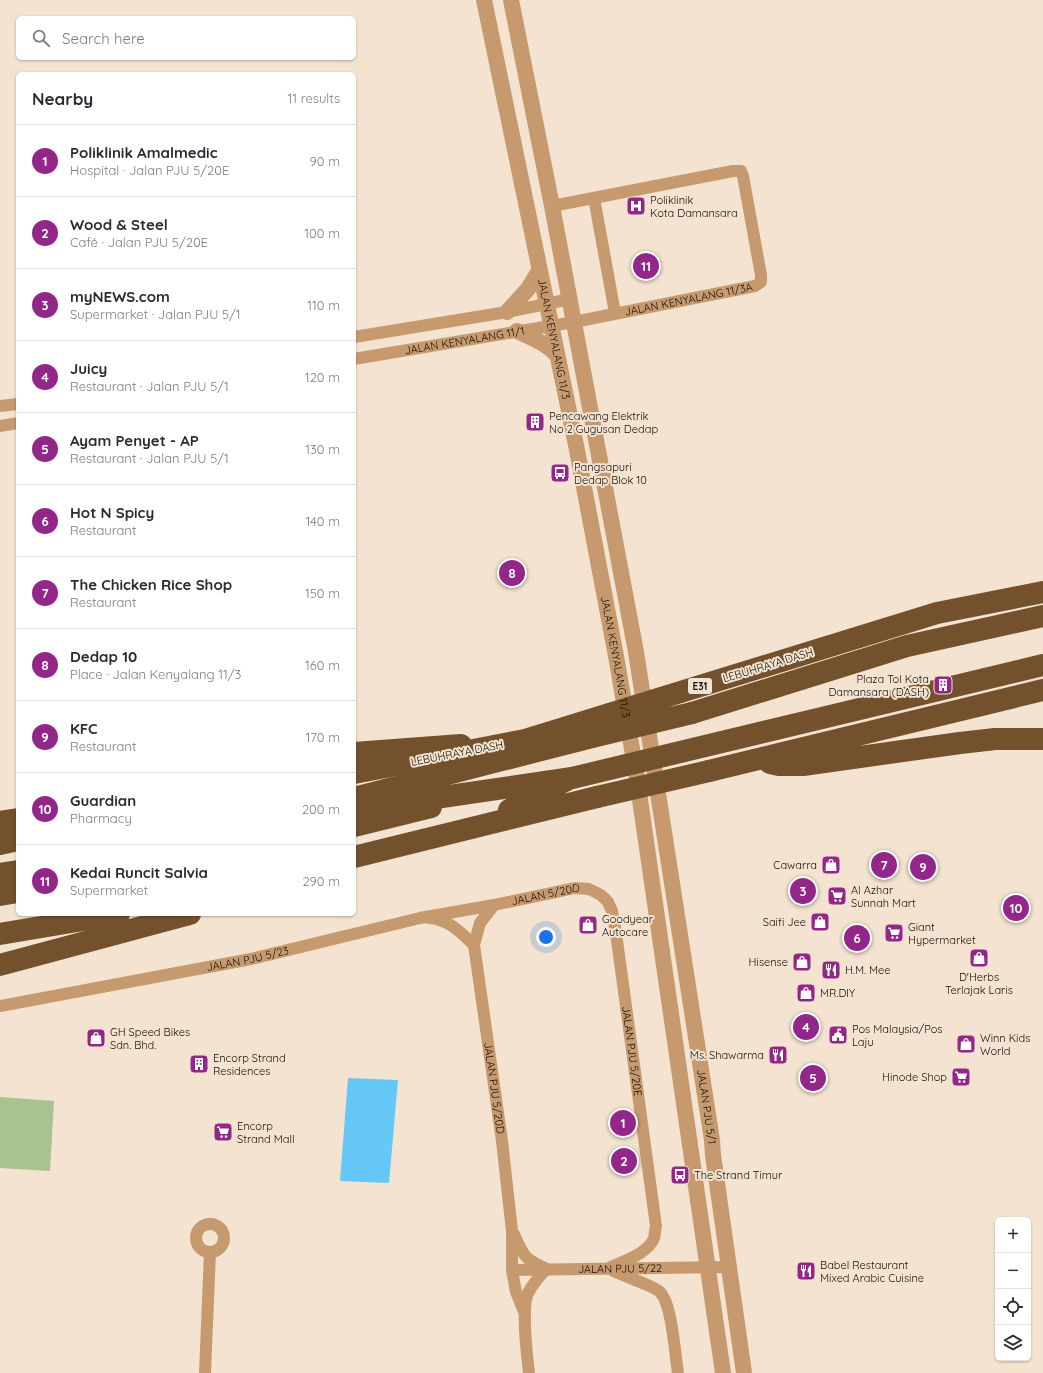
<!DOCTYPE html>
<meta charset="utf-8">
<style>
:root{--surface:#fff;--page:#f7f7f7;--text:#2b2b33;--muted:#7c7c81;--line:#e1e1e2;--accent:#922789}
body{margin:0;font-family:Quicksand,sans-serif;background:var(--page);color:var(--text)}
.controls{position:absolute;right:12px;bottom:12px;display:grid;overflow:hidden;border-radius:6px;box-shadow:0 1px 3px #0004}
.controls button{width:36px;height:36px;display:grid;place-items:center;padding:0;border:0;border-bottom:1px solid var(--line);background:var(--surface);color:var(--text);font:20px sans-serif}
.you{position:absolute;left:546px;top:937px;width:14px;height:14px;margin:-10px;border:3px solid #fff;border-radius:50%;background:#1a73e8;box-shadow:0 0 0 6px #1a73e833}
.badge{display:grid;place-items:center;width:26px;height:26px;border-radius:50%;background:var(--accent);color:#fff;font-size:13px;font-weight:700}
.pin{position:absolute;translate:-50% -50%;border:2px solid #fff;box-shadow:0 1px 4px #0006}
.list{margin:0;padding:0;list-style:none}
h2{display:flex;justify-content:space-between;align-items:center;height:52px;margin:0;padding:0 16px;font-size:17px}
h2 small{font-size:13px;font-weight:400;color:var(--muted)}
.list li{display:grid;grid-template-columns:26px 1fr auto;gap:12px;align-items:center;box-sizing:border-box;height:72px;padding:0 16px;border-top:1px solid var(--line)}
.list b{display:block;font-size:15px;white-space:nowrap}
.list p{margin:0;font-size:13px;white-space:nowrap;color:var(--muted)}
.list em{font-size:13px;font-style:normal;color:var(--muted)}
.icon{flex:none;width:22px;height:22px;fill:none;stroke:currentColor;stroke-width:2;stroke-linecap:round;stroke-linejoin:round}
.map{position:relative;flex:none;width:1043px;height:1373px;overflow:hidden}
.search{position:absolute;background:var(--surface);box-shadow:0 1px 3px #0004;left:16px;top:16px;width:340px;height:44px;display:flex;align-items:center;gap:10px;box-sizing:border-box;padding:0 14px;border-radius:6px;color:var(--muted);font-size:15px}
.panel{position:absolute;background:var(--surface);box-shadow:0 1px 3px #0004;left:16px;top:72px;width:340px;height:844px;border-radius:6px}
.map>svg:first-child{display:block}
.green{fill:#a8c38f}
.water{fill:#66c8f8}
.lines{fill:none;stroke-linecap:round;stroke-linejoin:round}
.minor{stroke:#c69a6e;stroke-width:12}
.tertiary{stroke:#c69a6e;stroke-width:16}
.motorway{stroke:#73512c;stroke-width:22}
.motorway-bridge{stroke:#73512c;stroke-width:22}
.labels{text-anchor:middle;stroke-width:4;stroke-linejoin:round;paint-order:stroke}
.shield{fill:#f3e3d0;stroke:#564e44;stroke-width:1}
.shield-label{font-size:10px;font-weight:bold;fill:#130e08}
.poi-label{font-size:11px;fill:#130e08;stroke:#f3e3d0;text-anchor:start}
.street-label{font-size:11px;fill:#130e08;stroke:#f3e3d0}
</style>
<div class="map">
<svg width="1043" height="1373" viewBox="0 0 1043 1373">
<rect width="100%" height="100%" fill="#f3e3d0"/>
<path class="green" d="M0,1097L54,1101L50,1171L0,1168Z"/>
<path class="water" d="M348,1078L398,1080L389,1183L340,1181Z"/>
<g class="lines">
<g class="minor">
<path d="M594,198L615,313"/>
<path d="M354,337L507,312L570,299"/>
<path id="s1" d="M354,359L574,322L755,286L761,282V275L743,176L741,171H733L552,206"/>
<path d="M0,406L18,404"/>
<path d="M0,426L18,423"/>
<path id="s2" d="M494,905L480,923L474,945L502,1141L512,1231V1270L516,1292L525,1314"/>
<path d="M429,918C449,919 461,933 474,945"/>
<path id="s3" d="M0,1006L251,959L420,918L494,905L575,888L589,889L601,895L608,902L612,911L616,933L656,1226C655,1229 655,1235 654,1238C648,1254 623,1261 609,1268"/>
<circle cx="210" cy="1238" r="14"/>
<path d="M514,1234C524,1257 524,1259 547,1269C540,1275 533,1284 528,1293C521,1308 527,1355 529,1373"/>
<path d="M610,1269C623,1277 651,1284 660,1292C672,1304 675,1355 678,1373"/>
<path id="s4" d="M512,1270L729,1267"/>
<path d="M205,1373L210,1252"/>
</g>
<g class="tertiary">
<path id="s5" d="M484,0L576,445L616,656L636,772L723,1373"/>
<path id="s6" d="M511,0L552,206L636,652L712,1140L713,1155L744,1373"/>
<path d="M507,312L528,289L539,271"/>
<path d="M517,331C532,338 546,343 557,355"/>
</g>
<path class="motorway" d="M692,713L907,646L1043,616
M354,753L461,745
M770,763L779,765H803L960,743L995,739H1043
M709,771L1043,690
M354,798L592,737
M509,810L567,780
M0,822L18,819
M354,826L431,807
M0,844L18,840
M354,857L597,797
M0,874L18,871
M0,895L18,892
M0,934L119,914
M0,965L190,914"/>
<path class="motorway-bridge" d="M592,737L692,713
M354,773L525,740L937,613L1043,592
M597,797L709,771
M354,812L408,802L572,778L1043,665"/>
</g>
<defs>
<symbol id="hospital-square" viewBox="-11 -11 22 22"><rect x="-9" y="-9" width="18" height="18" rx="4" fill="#922789" stroke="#f3e3d0"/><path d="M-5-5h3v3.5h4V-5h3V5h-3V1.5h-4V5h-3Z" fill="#fff"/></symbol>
<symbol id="building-square" viewBox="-11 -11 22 22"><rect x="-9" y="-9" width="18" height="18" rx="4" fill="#922789" stroke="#f3e3d0"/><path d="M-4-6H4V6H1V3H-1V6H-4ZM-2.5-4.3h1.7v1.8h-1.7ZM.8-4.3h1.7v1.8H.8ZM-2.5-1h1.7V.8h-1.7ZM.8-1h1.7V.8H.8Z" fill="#fff"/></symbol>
<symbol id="bus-square" viewBox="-11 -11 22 22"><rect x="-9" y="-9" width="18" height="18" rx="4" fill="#922789" stroke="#f3e3d0"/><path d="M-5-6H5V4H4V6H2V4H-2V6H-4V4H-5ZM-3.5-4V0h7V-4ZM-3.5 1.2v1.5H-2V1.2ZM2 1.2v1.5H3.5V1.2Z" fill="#fff"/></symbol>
<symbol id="shop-square" viewBox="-11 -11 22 22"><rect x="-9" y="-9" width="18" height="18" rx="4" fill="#922789" stroke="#f3e3d0"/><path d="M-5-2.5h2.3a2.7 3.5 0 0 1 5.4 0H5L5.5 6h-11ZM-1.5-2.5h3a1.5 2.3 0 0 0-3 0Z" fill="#fff"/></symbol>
<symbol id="supermarket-square" viewBox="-11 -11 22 22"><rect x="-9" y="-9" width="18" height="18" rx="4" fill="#922789" stroke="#f3e3d0"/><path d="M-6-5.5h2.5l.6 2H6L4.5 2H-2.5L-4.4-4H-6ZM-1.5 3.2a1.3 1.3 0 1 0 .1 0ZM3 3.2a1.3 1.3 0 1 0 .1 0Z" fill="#fff"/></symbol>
<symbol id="restaurant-square" viewBox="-11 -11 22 22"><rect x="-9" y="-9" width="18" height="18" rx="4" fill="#922789" stroke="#f3e3d0"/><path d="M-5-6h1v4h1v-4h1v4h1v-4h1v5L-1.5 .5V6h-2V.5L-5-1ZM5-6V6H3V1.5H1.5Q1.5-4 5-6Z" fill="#fff"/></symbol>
<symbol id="civic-square" viewBox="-11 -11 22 22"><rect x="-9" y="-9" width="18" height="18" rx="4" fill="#922789" stroke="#f3e3d0"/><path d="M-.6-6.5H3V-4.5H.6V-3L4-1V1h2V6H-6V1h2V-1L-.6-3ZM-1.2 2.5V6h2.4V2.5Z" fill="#fff"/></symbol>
</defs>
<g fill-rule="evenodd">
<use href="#hospital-square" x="625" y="195" width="22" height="22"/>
<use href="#building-square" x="524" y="411" width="22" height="22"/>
<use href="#bus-square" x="549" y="462" width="22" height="22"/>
<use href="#building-square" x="932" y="674" width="22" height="22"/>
<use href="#shop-square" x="820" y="854" width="22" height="22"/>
<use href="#supermarket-square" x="826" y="885" width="22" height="22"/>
<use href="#shop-square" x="809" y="911" width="22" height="22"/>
<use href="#shop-square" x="577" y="914" width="22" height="22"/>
<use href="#supermarket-square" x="883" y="922" width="22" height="22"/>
<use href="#shop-square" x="968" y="947" width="22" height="22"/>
<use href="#shop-square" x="791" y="951" width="22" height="22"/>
<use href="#restaurant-square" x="820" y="959" width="22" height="22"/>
<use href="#shop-square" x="795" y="982" width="22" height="22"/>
<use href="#civic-square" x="827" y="1024" width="22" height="22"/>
<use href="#shop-square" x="85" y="1027" width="22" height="22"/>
<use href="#shop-square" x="955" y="1033" width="22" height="22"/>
<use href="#restaurant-square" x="767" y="1044" width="22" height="22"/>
<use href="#building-square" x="188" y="1053" width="22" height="22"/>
<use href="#supermarket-square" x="950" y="1066" width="22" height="22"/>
<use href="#supermarket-square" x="212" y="1121" width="22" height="22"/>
<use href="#bus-square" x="669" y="1164" width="22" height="22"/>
<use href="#restaurant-square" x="795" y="1260" width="22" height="22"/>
</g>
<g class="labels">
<rect class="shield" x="688" y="678" width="24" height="16" rx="3"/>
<g class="shield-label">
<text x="700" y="690">E31</text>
</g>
<g class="poi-label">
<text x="650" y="204">Poliklinik<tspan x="650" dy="13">Kota Damansara</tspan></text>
<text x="549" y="420">Pencawang Elektrik<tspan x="549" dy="13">No 2 Gugusan Dedap</tspan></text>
<text x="574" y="471">Pangsapuri<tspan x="574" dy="13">Dedap Blok 10</tspan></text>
<text x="929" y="683" text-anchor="end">Plaza Tol Kota<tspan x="929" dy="13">Damansara (DASH)</tspan></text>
<text x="817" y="869" text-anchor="end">Cawarra</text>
<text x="851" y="894">Al Azhar<tspan x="851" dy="13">Sunnah Mart</tspan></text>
<text x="602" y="923">Goodyear<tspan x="602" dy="13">Autocare</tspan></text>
<text x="806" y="926" text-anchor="end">Saifi Jee</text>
<text x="908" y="931">Giant<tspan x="908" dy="13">Hypermarket</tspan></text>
<text x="788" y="966" text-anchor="end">Hisense</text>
<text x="845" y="974">H.M. Mee</text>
<text x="979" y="981" text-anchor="middle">D'Herbs<tspan x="979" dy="13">Terlajak Laris</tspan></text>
<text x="820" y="997">MR.DIY</text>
<text x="852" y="1033">Pos Malaysia/Pos<tspan x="852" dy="13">Laju</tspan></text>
<text x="110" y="1036">GH Speed Bikes<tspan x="110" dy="13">Sdn. Bhd.</tspan></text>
<text x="980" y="1042">Winn Kids<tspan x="980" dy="13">World</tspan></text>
<text x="764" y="1059" text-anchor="end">Ms. Shawarma</text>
<text x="213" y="1062">Encorp Strand<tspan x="213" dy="13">Residences</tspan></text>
<text x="947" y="1081" text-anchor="end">Hinode Shop</text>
<text x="237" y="1130">Encorp<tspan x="237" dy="13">Strand Mall</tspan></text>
<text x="694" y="1179">The Strand Timur</text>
<text x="820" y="1269">Babel Restaurant<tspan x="820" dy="13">Mixed Arabic Cuisine</tspan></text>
</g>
<g class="street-label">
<text dy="4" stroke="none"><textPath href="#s1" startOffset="340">JALAN KENYALANG 11/3A</textPath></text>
<text dy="4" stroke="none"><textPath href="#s5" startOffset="346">JALAN KENYALANG 11/3</textPath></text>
<text dy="4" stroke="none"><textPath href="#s1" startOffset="112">JALAN KENYALANG 11/1</textPath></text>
<text dy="4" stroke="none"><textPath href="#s5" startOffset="670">JALAN KENYALANG 11/3</textPath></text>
<text transform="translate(768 665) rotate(-17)" y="4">LEBUHRAYA DASH</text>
<text transform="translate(457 753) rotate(-11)" y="4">LEBUHRAYA DASH</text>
<text dy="4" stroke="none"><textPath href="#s3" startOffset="557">JALAN 5/20D</textPath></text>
<text dy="4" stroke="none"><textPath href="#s3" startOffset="252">JALAN PJU 5/23</textPath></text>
<text dy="4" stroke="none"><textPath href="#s3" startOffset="776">JALAN PJU 5/20E</textPath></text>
<text dy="4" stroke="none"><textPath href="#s2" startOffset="190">JALAN PJU 5/20D</textPath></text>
<text dy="4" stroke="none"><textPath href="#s6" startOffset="1124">JALAN PJU 5/1</textPath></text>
<text dy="4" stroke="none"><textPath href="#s4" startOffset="108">JALAN PJU 5/22</textPath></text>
</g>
</g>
</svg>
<div class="controls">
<button>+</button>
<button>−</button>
<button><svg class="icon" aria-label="locate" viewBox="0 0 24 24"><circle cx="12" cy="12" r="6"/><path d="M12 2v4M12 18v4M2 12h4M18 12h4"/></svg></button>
<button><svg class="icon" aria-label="layers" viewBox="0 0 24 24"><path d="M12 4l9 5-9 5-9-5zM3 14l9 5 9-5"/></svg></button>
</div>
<div class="you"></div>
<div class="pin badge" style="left:623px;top:1123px">1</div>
<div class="pin badge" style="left:624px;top:1161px">2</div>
<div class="pin badge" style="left:803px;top:891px">3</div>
<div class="pin badge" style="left:806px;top:1027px">4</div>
<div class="pin badge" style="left:813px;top:1078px">5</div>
<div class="pin badge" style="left:857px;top:938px">6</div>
<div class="pin badge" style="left:884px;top:865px">7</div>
<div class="pin badge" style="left:512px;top:573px">8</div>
<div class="pin badge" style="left:923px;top:867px">9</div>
<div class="pin badge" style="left:1016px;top:908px">10</div>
<div class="pin badge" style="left:646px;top:266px">11</div>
<div class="search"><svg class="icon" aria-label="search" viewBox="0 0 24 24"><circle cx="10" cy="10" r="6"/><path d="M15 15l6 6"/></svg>Search here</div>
<section class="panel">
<h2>Nearby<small>11 results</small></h2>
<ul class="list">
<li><span class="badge">1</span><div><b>Poliklinik Amalmedic</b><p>Hospital · Jalan PJU 5/20E</p></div><em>90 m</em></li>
<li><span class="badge">2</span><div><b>Wood &amp; Steel</b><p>Café · Jalan PJU 5/20E</p></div><em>100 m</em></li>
<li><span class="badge">3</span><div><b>myNEWS.com</b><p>Supermarket · Jalan PJU 5/1</p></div><em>110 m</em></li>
<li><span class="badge">4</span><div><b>Juicy</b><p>Restaurant · Jalan PJU 5/1</p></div><em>120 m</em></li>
<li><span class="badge">5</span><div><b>Ayam Penyet - AP</b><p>Restaurant · Jalan PJU 5/1</p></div><em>130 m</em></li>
<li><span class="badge">6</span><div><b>Hot N Spicy</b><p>Restaurant</p></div><em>140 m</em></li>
<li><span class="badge">7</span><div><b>The Chicken Rice Shop</b><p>Restaurant</p></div><em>150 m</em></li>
<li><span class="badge">8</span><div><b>Dedap 10</b><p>Place · Jalan Kenyalang 11/3</p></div><em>160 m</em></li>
<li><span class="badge">9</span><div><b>KFC</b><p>Restaurant</p></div><em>170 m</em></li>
<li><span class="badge">10</span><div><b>Guardian</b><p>Pharmacy</p></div><em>200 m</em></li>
<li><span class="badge">11</span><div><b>Kedai Runcit Salvia</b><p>Supermarket</p></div><em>290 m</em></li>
</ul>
</section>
</div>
